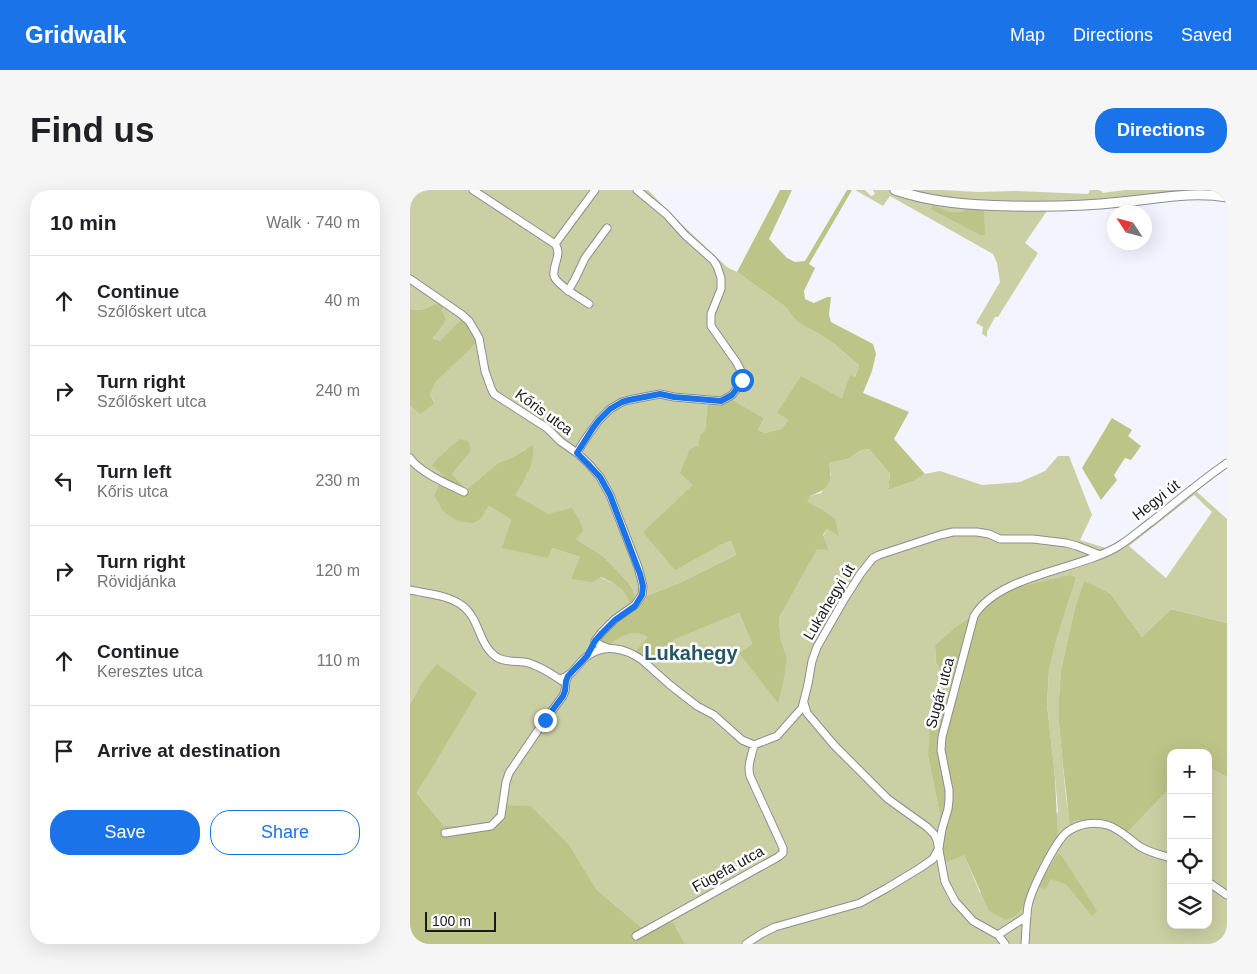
<!DOCTYPE html>
<meta charset="utf-8">
<style>
:root{--surface:#fff;--page:#f6f6f6;--text:#202124;--muted:#757577;--line:#e0e0e0;--accent:#1a73e8}
body{margin:0;font-family:Helvetica,sans-serif;background:var(--page);color:var(--text)}
.controls{position:absolute;right:15px;bottom:15px;display:grid;overflow:hidden;border-radius:10px;box-shadow:0 5px 20px #0002}
.controls button{width:45px;height:45px;display:grid;place-items:center;padding:0;border:0;border-bottom:1px solid var(--line);background:var(--surface);color:var(--text);font:25px sans-serif}
.compass{position:absolute;left:697px;top:15px;width:45px;height:45px;border-radius:50%;background:var(--surface);box-shadow:0 5px 20px #0002;rotate:306deg}
.scale{position:absolute;left:15px;bottom:12px;width:71px;box-sizing:border-box;padding-left:5px;border:2px solid #18191b;border-top:0;font-size:14px;line-height:18px;white-space:nowrap;color:#18191b;-webkit-text-stroke:4px #fff;paint-order:stroke}
.stop{position:absolute;width:15px;height:15px;margin:-11px;border:4px solid #1a73e8;border-radius:50%;background:#fff}
.stop.end{background:#1a73e8;border-color:#fff;box-shadow:0 1px 5px #0008}
.list{margin:0;padding:0;list-style:none}
h2{display:flex;justify-content:space-between;align-items:center;height:65px;margin:0;padding:0 20px;font-size:21px}
h2 small{font-size:16px;font-weight:400;color:var(--muted)}
.list li{display:grid;grid-template-columns:32px 1fr auto;gap:15px;align-items:center;box-sizing:border-box;height:90px;padding:0 20px;border-top:1px solid var(--line)}
.list b{display:block;font-size:19px;white-space:nowrap}
.list p{margin:0;font-size:16px;white-space:nowrap;color:var(--muted)}
.list em{font-size:16px;font-style:normal;color:var(--muted)}
.actions{display:flex;gap:10px;padding:15px 20px}
.actions a{flex:1;padding:11px 0;border:1px solid var(--accent);border-radius:20px;text-align:center;font-size:18px;color:var(--accent)}
.actions .main{background:var(--accent);color:#fff}
.icon{flex:none;width:28px;height:28px;fill:none;stroke:currentColor;stroke-width:2;stroke-linecap:round;stroke-linejoin:round}
.map{position:relative;flex:none;width:817px;height:754px;overflow:hidden;border-radius:20px}
header{display:flex;align-items:center;gap:30px;box-sizing:border-box;height:70px;padding:0 25px;background:var(--accent);color:#fff}
header strong{font-size:24px}
nav{display:flex;gap:28px;margin-inline-start:auto;font-size:18px}
.intro{display:flex;align-items:center;justify-content:space-between;box-sizing:border-box;height:120px;padding:0 30px}
h1{margin:0;font-size:35px}
.button{padding:12px 22px;border-radius:20px;background:var(--accent);color:#fff;font-size:18px;font-weight:700}
main{display:flex;gap:30px;padding:0 30px}
aside{flex:1;background:var(--surface);border-radius:20px;box-shadow:0 5px 20px #0002}
.map>svg:first-child{display:block}
.green{fill:#cbd0a4;fill-rule:evenodd}
.forest{fill:#bdc488}
.lines{fill:none;stroke-linecap:round;stroke-linejoin:round}
.minor-casing{stroke:#8c8d94;stroke-width:9}
.major-casing{stroke:#8c8d94;stroke-width:11}
.minor{stroke:#fff;stroke-width:7}
.major{stroke:#fff;stroke-width:9}
.route{stroke:#1a73e8;stroke-width:6}
.labels{text-anchor:middle;stroke-width:5;stroke-linejoin:round;paint-order:stroke}
.street-label{font-size:15px;fill:#18191b;stroke:#fff}
.district-label{font-size:20px;font-weight:bold;fill:#235666;stroke:#fff}
</style>
<header>
<strong>Gridwalk</strong>
<nav><a>Map</a><a>Directions</a><a>Saved</a></nav>
</header>
<div class="intro"><h1>Find us</h1><a class="button">Directions</a></div>
<main>
<aside>
<h2>10 min<small>Walk · 740 m</small></h2>
<ul class="list">
<li><svg class="icon" aria-label="ahead" viewBox="0 0 24 24"><path d="M12 20V5M6 11l6-6 6 6"/></svg><div><b>Continue</b><p>Szőlőskert utca</p></div><em>40 m</em></li>
<li><svg class="icon" aria-label="right" viewBox="0 0 24 24"><path d="M7 20v-9h11M14 6l5 5-5 5"/></svg><div><b>Turn right</b><p>Szőlőskert utca</p></div><em>240 m</em></li>
<li><svg class="icon" aria-label="left" viewBox="0 0 24 24"><path d="M17 20v-9H6M10 6l-5 5 5 5"/></svg><div><b>Turn left</b><p>Kőris utca</p></div><em>230 m</em></li>
<li><svg class="icon" aria-label="right" viewBox="0 0 24 24"><path d="M7 20v-9h11M14 6l5 5-5 5"/></svg><div><b>Turn right</b><p>Rövidjánka</p></div><em>120 m</em></li>
<li><svg class="icon" aria-label="ahead" viewBox="0 0 24 24"><path d="M12 20V5M6 11l6-6 6 6"/></svg><div><b>Continue</b><p>Keresztes utca</p></div><em>110 m</em></li>
<li><svg class="icon" aria-label="arrive" viewBox="0 0 24 24"><path d="M6 21V4h12l-3 4 3 4H6"/></svg><div><b>Arrive at destination</b></div></li>
</ul>
<div class="actions"><a class="main">Save</a><a>Share</a></div>
</aside>
<div class="map">
<svg width="817" height="754" viewBox="0 0 817 754">
<rect width="100%" height="100%" fill="#f3f4fd"/>
<path class="green" d="M0,0H238L263,26L317,77L327,82L377,118C387,136 396,135 411,145C424,153 437,166 449,175L445,187L440,184L433,209L367,223L378,230L371,239L355,243L348,240L354,228L320,208L315,214L298,209L295,240L290,244L283,295L310,355L321,351L326,365L269,393L236,406L226,414L223,400L218,392L193,366L166,349L139,324L104,305L118,283L116,259L103,267L88,273L57,299L42,284L34,286L71,329L79,316L101,330L93,358H142L170,367L190,387L207,395L218,407L223,418L199,456L211,446L221,443H233L239,447L264,449L329,423L342,454L330,463L377,469L371,450L369,428L417,339L429,345L410,318L396,312L400,306L411,303L421,285L419,273L438,269L450,261L459,259L480,284L478,300L504,291L515,284L530,281L572,295L610,292L635,281L648,266H659L682,325L670,350L699,359L786,301L817,329V433L761,419L732,447L700,403L674,392L665,417L651,480L649,507V533L652,567L656,607L661,636L665,631L689,629L718,642L761,597V735H798V577L817,587V754H275L263,732L231,737L187,700L160,656L83,635L34,636L7,603L34,557L11,494L0,514V217L25,212L20,205L26,192L69,149L30,152L23,147L33,112L11,120L0,119ZM784,305L802,322L756,388L719,356ZM666,388L646,452L639,480L637,514L645,587L648,622L570,703L554,665L530,663V625L518,566L542,519L547,501L534,489L526,472L525,455L544,438L595,402Z
M445,0H455L461,6L465,4L463,0H532L568,2L605,1L678,4L680,0H689L693,2L692,3L715,0H776L772,5L639,18L615,53L628,63L588,127H585L577,142V147L572,144L573,137L566,133L590,92L587,73L583,64L480,6L473,16Z"/>
<path class="forest" d="M370,0H382L359,49L377,68L385,72L395,71L437,0H442L399,74L405,78L394,101L395,109L404,113L417,107H421L419,125L421,132L463,154L466,164L462,181L453,203L499,222L484,249L515,284L504,291L478,300L480,284L459,259L450,261L438,269L419,273C423,292 419,300 400,306L397,312L410,318L425,329L429,346L417,339L413,345L418,360L407,359L369,428L371,450L377,468L374,488L368,513L329,463L342,454L329,423L265,449L240,472L224,463L238,447C225,438 210,445 199,456L192,454L188,446L222,418C216,400 207,394 191,387L183,392L161,389L170,367L142,358L138,368L92,358L101,330L79,316L71,329L63,333L48,331L33,321L24,305L34,286L22,275L29,267L50,249L58,251L61,260L42,284L57,299L88,273L103,267L123,255C125,275 115,289 105,305L139,324L162,318L170,331L173,341L166,349L193,366L218,392L223,400L226,413L236,406L269,393L326,365L321,351L310,355L265,380L233,342L283,295L270,283L280,259L288,256L290,244L295,240L298,209L315,214L320,208L354,228L348,240L355,243L371,239L378,230L367,223L391,186L432,209L440,184L445,187L449,175C436,165 424,153 411,145C395,135 387,136 377,118L327,82Z
M523,15C535,21 547,27 559,18L574,21L575,45H570L521,19Z
M34,111L32,121L36,130L23,148L30,151L54,127L70,149L26,192L20,205L25,213L10,224L1,216L0,217V119L11,120Z
M702,228L722,240L718,246L731,256L721,270L715,268L704,285L707,290L691,310L672,278Z
M660,385L666,388L646,452L639,480L637,514L645,587L648,651L640,661L612,719L605,726L596,730L579,721L554,665L536,672L530,663V625L518,566L520,537L526,519H542L546,501L534,489L526,472L525,455L544,438L595,402L608,397Z
M674,391L700,403L732,447L761,419L817,433V587L798,577V563H761V597L718,642L689,629L665,631L660,636L652,567L649,533V507L651,480L665,417Z
M27,474L67,503L7,603L34,636L83,635L91,615L121,616L160,656L187,700L231,737L263,732L275,754H0V514L11,494Z
M648,663L652,666L687,721L682,726L656,694L640,689L636,699L629,697L634,686Z"/>
<g class="lines">
<defs>
<path id="minor" d="M63,0L145,54C153,65 142,74 144,86C147,95 170,108 179,114
M145,54L185,0
M0,89L51,124L59,131L69,148L75,181L81,198L84,204L137,238L150,251L167,263L178,273L190,287L200,305L228,377L233,396L232,405L225,415L205,429L191,443L185,451L190,455L198,458
M158,101L165,89L175,68L197,38
M167,263L174,251L189,230L200,219L212,212L219,210L250,204L264,207L311,211L322,205L331,193L332,190L331,181L327,173L301,136V124L311,99V88L307,76L303,70L275,45L256,24L227,0
M0,268C9,282 39,295 54,302
M0,400C18,404 40,405 54,417C70,430 69,457 88,468C96,472 105,471 114,472C126,474 142,484 152,491
M150,489C165,484 165,476 176,467C194,453 215,458 232,470L260,495L287,516L304,525L332,550L344,555L367,546L392,518L398,494L402,471L407,457L435,408L451,383L463,368L469,365L530,345L543,342H567L579,344L590,349H623L656,353L667,356L690,365
M394,513L397,523L424,555L478,609L517,637L524,644L527,650L535,692L545,711L563,731L588,745L595,754
M35,643L81,636L91,626L96,592L99,583L135,530L153,506L155,501L156,491L158,486
M798,692L817,705
M588,745L617,726
M226,746L368,667L373,663V658L340,586C337,574 342,566 344,555
M336,754L351,744L365,737L450,713L477,698L510,678L523,669L529,658L532,639L538,619L539,610V600L531,560L532,547L564,426C588,385 668,380 707,357C719,350 730,340 741,332C766,312 791,291 817,273
M615,754C616,741 616,728 618,716C621,700 645,652 657,642C668,634 684,631 697,635C710,639 718,648 729,656C738,662 750,665 761,668"/>
<path id="major" d="M485,0C523,13 561,15 601,16C638,17 674,16 711,12C746,9 782,1 817,7"/>
</defs>
<use href="#minor" class="minor-casing"/>
<use href="#major" class="major-casing"/>
<use href="#minor" class="minor"/>
<use href="#major" class="major"/>
</g>
<g class="lines">
<path class="route" d="M135,530L153,506L155,501L156,491L158,486L177,466L185,451L192,443L205,430L225,416L232,405L233,396L230,384L200,305L190,287L178,274L167,263L183,238L189,230L200,219L212,212L219,210L250,204L264,207L311,211L322,205L331,193L332,190"/>
</g>
<g class="labels">
<g class="street-label">
<text transform="translate(134 222) rotate(36)" y="5">Kőris utca</text>
<text transform="translate(746 310) rotate(-38)" y="5">Hegyi út</text>
<text transform="translate(419 412) rotate(-59)" y="5">Lukahegyi út</text>
<text transform="translate(530 503) rotate(-75)" y="5">Sugár utca</text>
<text transform="translate(318 679) rotate(-29)" y="5">Fügefa utca</text>
</g>
<g class="district-label">
<text x="281" y="470">Lukahegy</text>
</g>
</g>
</svg>
<div class="controls">
<button>+</button>
<button>−</button>
<button><svg class="icon" aria-label="locate" viewBox="0 0 24 24"><circle cx="12" cy="12" r="6"/><path d="M12 2v4M12 18v4M2 12h4M18 12h4"/></svg></button>
<button><svg class="icon" aria-label="layers" viewBox="0 0 24 24"><path d="M12 4l9 5-9 5-9-5zM3 14l9 5 9-5"/></svg></button>
</div>
<svg class="compass" viewBox="-18 -18 36 36"><path d="M0-13l5 13h-10z" fill="#e53935"/><path d="M0 13l5-13h-10z" fill="#757577"/></svg>
<div class="scale">100 m</div>
<div class="stop" style="left:332px;top:190px"></div>
<div class="stop end" style="left:135px;top:530px"></div>
</div>
</main>
